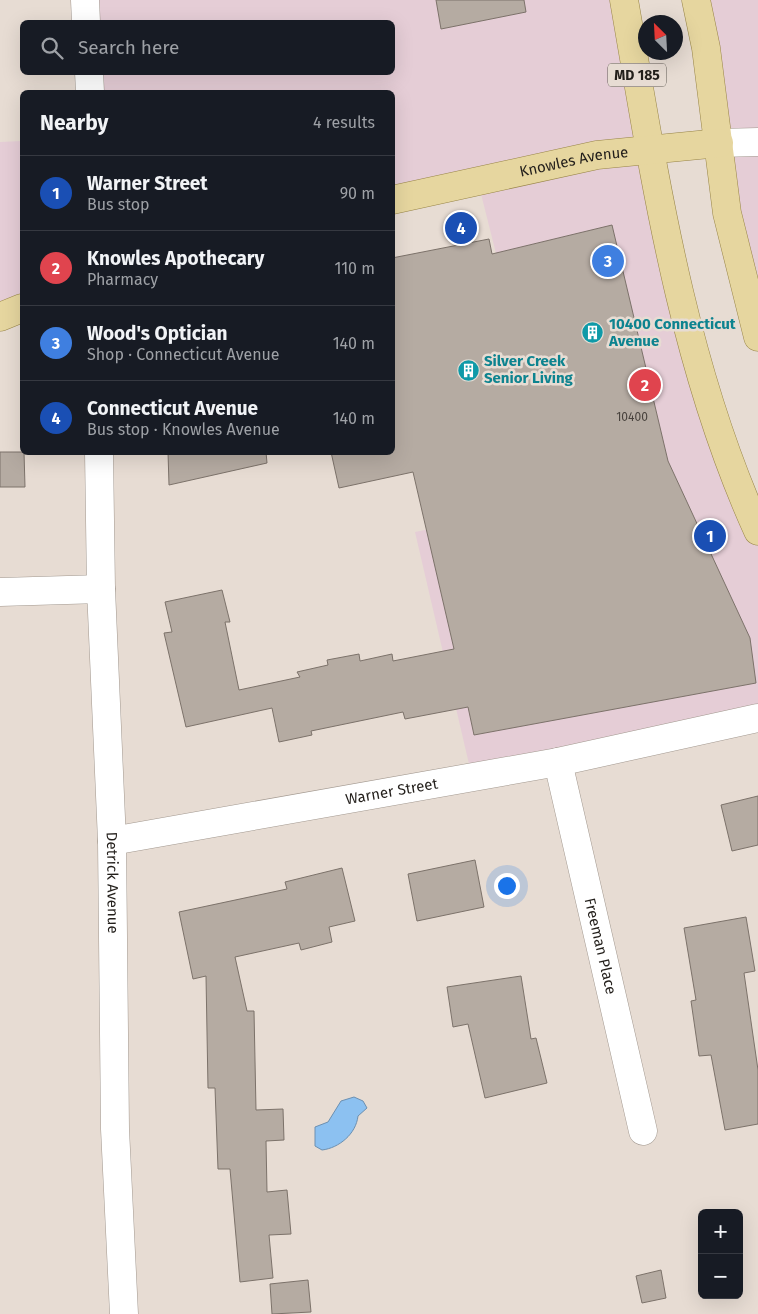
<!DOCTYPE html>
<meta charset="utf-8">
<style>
:root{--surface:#171b24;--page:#242831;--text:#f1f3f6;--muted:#9ea1a6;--line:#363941;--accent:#8cb2b5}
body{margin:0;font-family:"Fira Sans",sans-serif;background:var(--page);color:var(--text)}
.controls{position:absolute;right:15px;bottom:15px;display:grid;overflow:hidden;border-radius:8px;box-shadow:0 5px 20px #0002}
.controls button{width:45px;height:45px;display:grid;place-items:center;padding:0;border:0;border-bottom:1px solid var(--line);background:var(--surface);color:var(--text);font:25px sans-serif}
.compass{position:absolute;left:638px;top:15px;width:45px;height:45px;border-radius:50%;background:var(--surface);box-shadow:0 5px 20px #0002;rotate:336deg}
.you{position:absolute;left:506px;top:885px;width:18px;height:18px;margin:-12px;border:4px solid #fff;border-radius:50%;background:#1a73e8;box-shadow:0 0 0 8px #1a73e833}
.badge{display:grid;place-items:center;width:32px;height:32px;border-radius:50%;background:var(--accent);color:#fff;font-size:16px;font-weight:700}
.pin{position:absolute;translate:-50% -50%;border:2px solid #fff;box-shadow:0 1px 5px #0006}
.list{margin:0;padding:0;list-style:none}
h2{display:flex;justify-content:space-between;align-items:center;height:65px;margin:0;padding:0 20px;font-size:21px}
h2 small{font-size:16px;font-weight:400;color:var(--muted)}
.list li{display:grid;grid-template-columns:32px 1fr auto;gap:15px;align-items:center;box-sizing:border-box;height:75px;padding:0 20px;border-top:1px solid var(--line)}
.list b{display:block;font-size:19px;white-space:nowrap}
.list p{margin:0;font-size:16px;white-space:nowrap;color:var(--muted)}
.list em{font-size:16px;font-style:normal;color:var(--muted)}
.icon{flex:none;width:28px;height:28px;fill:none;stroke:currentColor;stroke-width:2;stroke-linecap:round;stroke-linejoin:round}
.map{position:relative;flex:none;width:758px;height:1314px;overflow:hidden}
.search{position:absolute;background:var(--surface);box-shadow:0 5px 20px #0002;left:20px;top:20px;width:375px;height:55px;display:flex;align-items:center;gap:12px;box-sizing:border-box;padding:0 18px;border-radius:8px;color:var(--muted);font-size:19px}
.panel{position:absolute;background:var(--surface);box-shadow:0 5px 20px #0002;left:20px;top:90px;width:375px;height:365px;border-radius:8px}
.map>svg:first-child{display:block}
.commercial{fill:#e5cdd6}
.water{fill:#8cc1f1;stroke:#6c90b1}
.building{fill:#b5aba2;stroke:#7c726a}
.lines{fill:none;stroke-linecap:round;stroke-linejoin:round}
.minor-casing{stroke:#a2988f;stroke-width:29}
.major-casing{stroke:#978447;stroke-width:29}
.minor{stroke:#fff;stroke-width:28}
.major{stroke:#e6d69f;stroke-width:28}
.labels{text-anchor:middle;stroke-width:5;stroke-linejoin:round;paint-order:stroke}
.number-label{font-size:12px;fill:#48423d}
.shield{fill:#e7dcd3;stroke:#5e5852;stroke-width:1}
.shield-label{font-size:14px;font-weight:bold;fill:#231f1b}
.street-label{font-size:15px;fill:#231f1b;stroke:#e7dcd3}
.culture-label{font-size:15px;font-weight:bold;fill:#0d838f;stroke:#e7dcd3;text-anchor:start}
</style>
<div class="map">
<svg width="758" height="1314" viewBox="0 0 758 1314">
<rect width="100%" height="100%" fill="#e7dcd3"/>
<path class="commercial" d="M85,0H624L650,150L758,531V718L472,777L415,532L559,503L478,182L393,200L392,92H90L89,73L392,72V22H86Z
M696,0H758V337Z
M22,141V308L0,317V142Z"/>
<path class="water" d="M354,1097L363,1101L367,1108L358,1116C356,1134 339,1148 322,1150L315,1146V1127L328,1122L341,1101Z"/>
<path class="building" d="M436,0H524L526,12L441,29Z
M612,225L668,461L750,638L756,683L474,735L468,707L405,719L403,712L311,731L312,735L279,742L272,708L186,727L164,633L172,632L165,602L222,590L230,622H225L239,690L300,677L297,672L328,665L327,660L359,654L360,661L392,654L393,661L454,649L413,472L339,488L331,452H392V258L489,239L492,254Z
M0,452H24L25,487H0Z
M168,452H266L267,463L169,485Z
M758,796V845L732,851L721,805Z
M475,860L484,907L417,921L408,874Z
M342,868L355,921L329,927L332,942L301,950L299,943L235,957L247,1011H254L256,1110L283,1109L284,1140L266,1141L267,1192L287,1190L291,1234L269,1235L273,1278L240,1282L230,1169H218L215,1088H208L206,976L193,979L179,912L287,889L285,882Z
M746,917L755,971L744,973L758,1070V1124L725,1130L711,1055L699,1056L691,1001L696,1000L684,928Z
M521,976L531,1039L536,1038L547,1083L485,1098L468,1024L453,1027L447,987Z
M661,1270L666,1298L642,1303L636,1276Z
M308,1280L311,1312L272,1314L270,1284Z"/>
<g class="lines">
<defs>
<g id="minor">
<path d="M85,0L86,22"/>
<path d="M89,72L90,92"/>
<path d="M719,143L758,142"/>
<path id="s1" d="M99,452L101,589L112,841L115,1129L124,1314"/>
<path d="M0,592L101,589"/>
<path id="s2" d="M558,762L643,1131"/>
<path id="s3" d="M112,841L558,762L758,718"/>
</g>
<g id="major">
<path d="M624,0C655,179 682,364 758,531"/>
<path d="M696,0L706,48L727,213L758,337"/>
<path id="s4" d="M392,200L597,155L719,143"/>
<path d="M0,317L22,308"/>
</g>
</defs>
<use href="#minor" class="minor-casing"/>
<use href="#major" class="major-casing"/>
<use href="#minor" class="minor"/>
<use href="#major" class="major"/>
</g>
<defs>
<symbol id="building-disc" viewBox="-11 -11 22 22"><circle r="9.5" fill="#0f9aa8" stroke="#e7dcd3"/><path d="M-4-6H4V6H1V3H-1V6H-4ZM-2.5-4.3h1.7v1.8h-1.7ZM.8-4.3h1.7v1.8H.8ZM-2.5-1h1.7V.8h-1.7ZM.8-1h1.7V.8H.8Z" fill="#fff"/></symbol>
</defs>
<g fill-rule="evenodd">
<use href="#building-disc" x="580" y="320" width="25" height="25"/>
<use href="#building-disc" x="456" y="358" width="25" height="25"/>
</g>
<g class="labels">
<g class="number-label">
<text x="632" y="421">10400</text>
</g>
<rect class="shield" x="608" y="63.5" width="58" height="23" rx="4"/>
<g class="shield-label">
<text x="637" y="80">MD 185</text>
</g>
<g class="street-label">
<text dy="5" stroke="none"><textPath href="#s4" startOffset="186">Knowles Avenue</textPath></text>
<text dy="5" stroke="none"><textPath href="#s3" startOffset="284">Warner Street</textPath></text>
<text dy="5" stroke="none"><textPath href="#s1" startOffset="431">Detrick Avenue</textPath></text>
<text dy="5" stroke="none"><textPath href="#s2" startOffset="189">Freeman Place</textPath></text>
</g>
<g class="culture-label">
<text x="609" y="329">10400 Connecticut<tspan x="609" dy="17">Avenue</tspan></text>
<text x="484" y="366">Silver Creek<tspan x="484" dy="17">Senior Living</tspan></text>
</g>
</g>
</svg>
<div class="controls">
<button>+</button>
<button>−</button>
</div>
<svg class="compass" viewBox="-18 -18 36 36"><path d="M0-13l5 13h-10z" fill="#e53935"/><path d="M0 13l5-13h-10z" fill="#9ea1a6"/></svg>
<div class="you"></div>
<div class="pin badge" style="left:710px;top:536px;background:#1a4fb4">1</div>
<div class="pin badge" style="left:645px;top:385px;background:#e0444e">2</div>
<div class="pin badge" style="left:608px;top:261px;background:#3f7fe0">3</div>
<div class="pin badge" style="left:461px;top:228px;background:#1a4fb4">4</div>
<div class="search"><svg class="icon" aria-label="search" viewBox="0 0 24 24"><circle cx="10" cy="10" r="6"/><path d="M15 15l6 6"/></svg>Search here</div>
<section class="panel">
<h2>Nearby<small>4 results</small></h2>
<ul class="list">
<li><span class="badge" style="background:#1a4fb4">1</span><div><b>Warner Street</b><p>Bus stop</p></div><em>90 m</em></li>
<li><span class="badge" style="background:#e0444e">2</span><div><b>Knowles Apothecary</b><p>Pharmacy</p></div><em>110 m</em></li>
<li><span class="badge" style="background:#3f7fe0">3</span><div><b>Wood's Optician</b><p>Shop · Connecticut Avenue</p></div><em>140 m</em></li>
<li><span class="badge" style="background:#1a4fb4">4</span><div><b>Connecticut Avenue</b><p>Bus stop · Knowles Avenue</p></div><em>140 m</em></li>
</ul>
</section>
</div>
